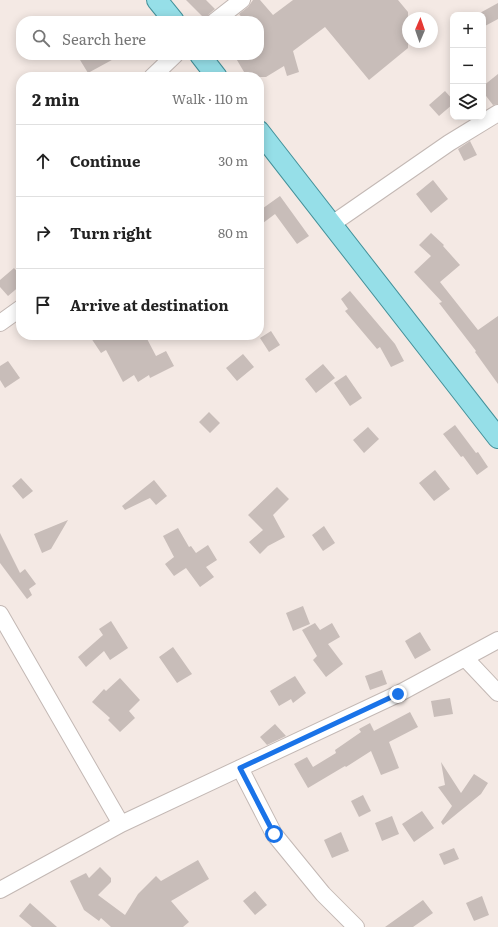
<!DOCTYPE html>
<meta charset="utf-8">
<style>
:root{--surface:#fff;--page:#f2f2f2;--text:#222;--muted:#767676;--line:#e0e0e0}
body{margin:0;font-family:Literata,serif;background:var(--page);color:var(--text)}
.controls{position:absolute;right:12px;top:12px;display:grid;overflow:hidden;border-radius:8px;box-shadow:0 2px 10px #0003}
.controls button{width:36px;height:36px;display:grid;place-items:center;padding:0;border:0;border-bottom:1px solid var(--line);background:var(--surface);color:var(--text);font:20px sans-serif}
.compass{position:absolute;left:402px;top:12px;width:36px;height:36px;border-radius:50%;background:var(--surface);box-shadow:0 2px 10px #0003;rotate:2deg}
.stop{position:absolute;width:12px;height:12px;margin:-9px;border:3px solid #1a73e8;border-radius:50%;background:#fff}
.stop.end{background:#1a73e8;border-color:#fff;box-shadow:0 1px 4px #0008}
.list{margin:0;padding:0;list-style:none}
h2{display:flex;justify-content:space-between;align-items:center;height:52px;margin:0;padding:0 16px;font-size:17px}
h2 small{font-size:13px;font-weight:400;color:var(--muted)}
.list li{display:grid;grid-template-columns:26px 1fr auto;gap:12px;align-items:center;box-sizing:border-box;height:72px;padding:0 16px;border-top:1px solid var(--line)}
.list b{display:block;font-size:15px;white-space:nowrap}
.list em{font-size:13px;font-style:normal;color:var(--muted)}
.icon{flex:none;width:22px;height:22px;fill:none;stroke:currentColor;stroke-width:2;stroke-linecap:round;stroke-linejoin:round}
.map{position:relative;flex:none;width:498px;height:927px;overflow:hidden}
.search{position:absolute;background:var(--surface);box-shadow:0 2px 10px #0003;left:16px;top:16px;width:248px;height:44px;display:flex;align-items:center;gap:10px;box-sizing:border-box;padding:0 14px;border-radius:16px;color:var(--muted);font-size:15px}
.panel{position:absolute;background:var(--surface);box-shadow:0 2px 10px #0003;left:16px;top:72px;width:248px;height:268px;border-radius:16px}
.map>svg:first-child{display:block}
.building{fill:#c8bdb9}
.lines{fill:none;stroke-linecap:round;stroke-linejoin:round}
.minor-casing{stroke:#c3b8b4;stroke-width:18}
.major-casing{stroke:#43919a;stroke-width:22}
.minor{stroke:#fff;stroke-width:16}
.major{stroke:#96dfe8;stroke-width:20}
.route{stroke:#1a73e8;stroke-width:5}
</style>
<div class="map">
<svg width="498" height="927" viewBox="0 0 498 927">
<rect width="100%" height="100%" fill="#f4e9e4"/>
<path class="building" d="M186,0H206L215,9L209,14L206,20Z
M253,0H260L273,15L293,0H398L408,12V48L369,80L325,27L293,51L299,72L287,76L284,66L266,77H247L234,55H259V21H245L239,14L248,7Z
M498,3V19L485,26L483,22V15L478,14Z
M77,55H121L88,73Z
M498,74V104L493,105L483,92V86Z
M445,91L453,100V104L439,116L429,105Z
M470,141L477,155L464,161L458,149Z
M433,180L448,199L431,213L416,194Z
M280,196L309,236L297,244L275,214L259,226V211Z
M431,233L444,245L443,246L460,265L440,282L478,330L498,316V384L475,352L476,351L439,303L442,302L414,272L431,256L419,245Z
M14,268L21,276V285L8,296L0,287V280Z
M350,291L395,344L404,361L391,367L380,347L377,349L345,311L348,309L341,299Z
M271,331L280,345L269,352L260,338Z
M89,335H145L156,356L166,351L174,366L150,378L149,375L138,382L134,375L123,382L106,350L101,353Z
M243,354L254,367L237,381L226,368Z
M8,361L20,378L5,388L0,380V366Z
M323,364L335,378L316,393L305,379Z
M346,375L362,398L350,406L334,383Z
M209,412L220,423L210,433L199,422Z
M455,425L476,453L478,452L488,467L477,475L463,456L461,457L443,434Z
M368,427L379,439L364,453L353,440Z
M435,470L450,489L434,501L419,483Z
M21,478L33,491L23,499L12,486Z
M154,480L167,496L156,505L150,498L125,510L122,506Z
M277,487L289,499L273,515L285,537L268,546L260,554L249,542L263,530L248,515Z
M68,520L51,549L42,553L34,534Z
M324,526L335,543L323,551L312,535Z
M178,528L189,547L191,546L196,553L208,545L217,560L206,567L214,577L200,587L186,568L174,576L165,564L174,557L163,536Z
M0,533L20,573L25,569L36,584L29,589L32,595L27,599L0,563Z
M303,606L310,624L293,631L286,613Z
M111,621L128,648L110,660L104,651L86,667L78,657L103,635L99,629Z
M315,623L320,630L332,623L340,637L328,644L343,664L326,677L313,660L317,656L302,630Z
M420,632L431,650L415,659L405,641Z
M173,647L192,674L177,683L159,657Z
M382,670L387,684L370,690L365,676Z
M295,676L306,693L293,703L291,699L279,706L270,691Z
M120,678L140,700L129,711L135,718L120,732L108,720L110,718L92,702L104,689L106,691Z
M450,698L453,714L434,717L431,701Z
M410,712L418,727L389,742L399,768L381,775L371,751L346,767L345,766L308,788L294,764L307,757L313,767L336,753L335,750L361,732L359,729L370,723L374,731Z
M275,724L286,736L267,745L260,737Z
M441,762L461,793L474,774L488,783L481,794L443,825L441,822L452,806L438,787L445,785Z
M363,795L371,811L359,817L351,801Z
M422,811L434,828L414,842L402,824Z
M392,816L399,834L382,841L375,823Z
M341,832L349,851L332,858L324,840Z
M454,848L459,859L444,865L439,854Z
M198,860L209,879L171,901L189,922L183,927H111L101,918L99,921L84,910L70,881L86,873L89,878L100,867L111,878V882L98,895L125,915L138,894L156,876L161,881Z
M255,891L267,905L255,915L243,901Z
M482,896L489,915L474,921L466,903Z
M423,900L433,913L413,927H385Z
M30,903L57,927H32L19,916Z"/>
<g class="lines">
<defs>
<path id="minor" d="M215,21L242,0
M152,77L175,55
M332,224L449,143L498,113
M0,323L21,308
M0,614L121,824
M465,658L498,693
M240,768L274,834L323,894L356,927
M0,890L121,824L398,694L498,640"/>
<path id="major" d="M157,0L174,21
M200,55L217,77
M259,131L498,438"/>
</defs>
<use href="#minor" class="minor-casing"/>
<use href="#major" class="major-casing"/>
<use href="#minor" class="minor"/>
<use href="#major" class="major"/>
</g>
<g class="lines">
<path class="route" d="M274,834L240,768L398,694"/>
</g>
</svg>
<div class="controls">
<button>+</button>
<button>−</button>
<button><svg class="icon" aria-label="layers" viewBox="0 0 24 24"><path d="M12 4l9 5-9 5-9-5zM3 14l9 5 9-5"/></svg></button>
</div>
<svg class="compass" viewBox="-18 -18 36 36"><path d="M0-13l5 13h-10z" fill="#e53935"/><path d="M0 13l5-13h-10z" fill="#767676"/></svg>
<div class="stop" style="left:274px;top:834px"></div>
<div class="stop end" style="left:398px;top:694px"></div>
<div class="search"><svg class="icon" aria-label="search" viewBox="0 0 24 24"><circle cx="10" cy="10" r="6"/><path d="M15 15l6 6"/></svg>Search here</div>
<section class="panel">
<h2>2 min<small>Walk · 110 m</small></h2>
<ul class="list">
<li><svg class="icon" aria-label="ahead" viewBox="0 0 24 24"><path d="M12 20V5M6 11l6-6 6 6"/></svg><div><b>Continue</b></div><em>30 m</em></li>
<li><svg class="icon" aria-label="right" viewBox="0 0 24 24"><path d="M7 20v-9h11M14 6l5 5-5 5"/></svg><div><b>Turn right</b></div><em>80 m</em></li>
<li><svg class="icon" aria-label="arrive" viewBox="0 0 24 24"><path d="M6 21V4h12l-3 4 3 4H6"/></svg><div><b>Arrive at destination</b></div></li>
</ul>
</section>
</div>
